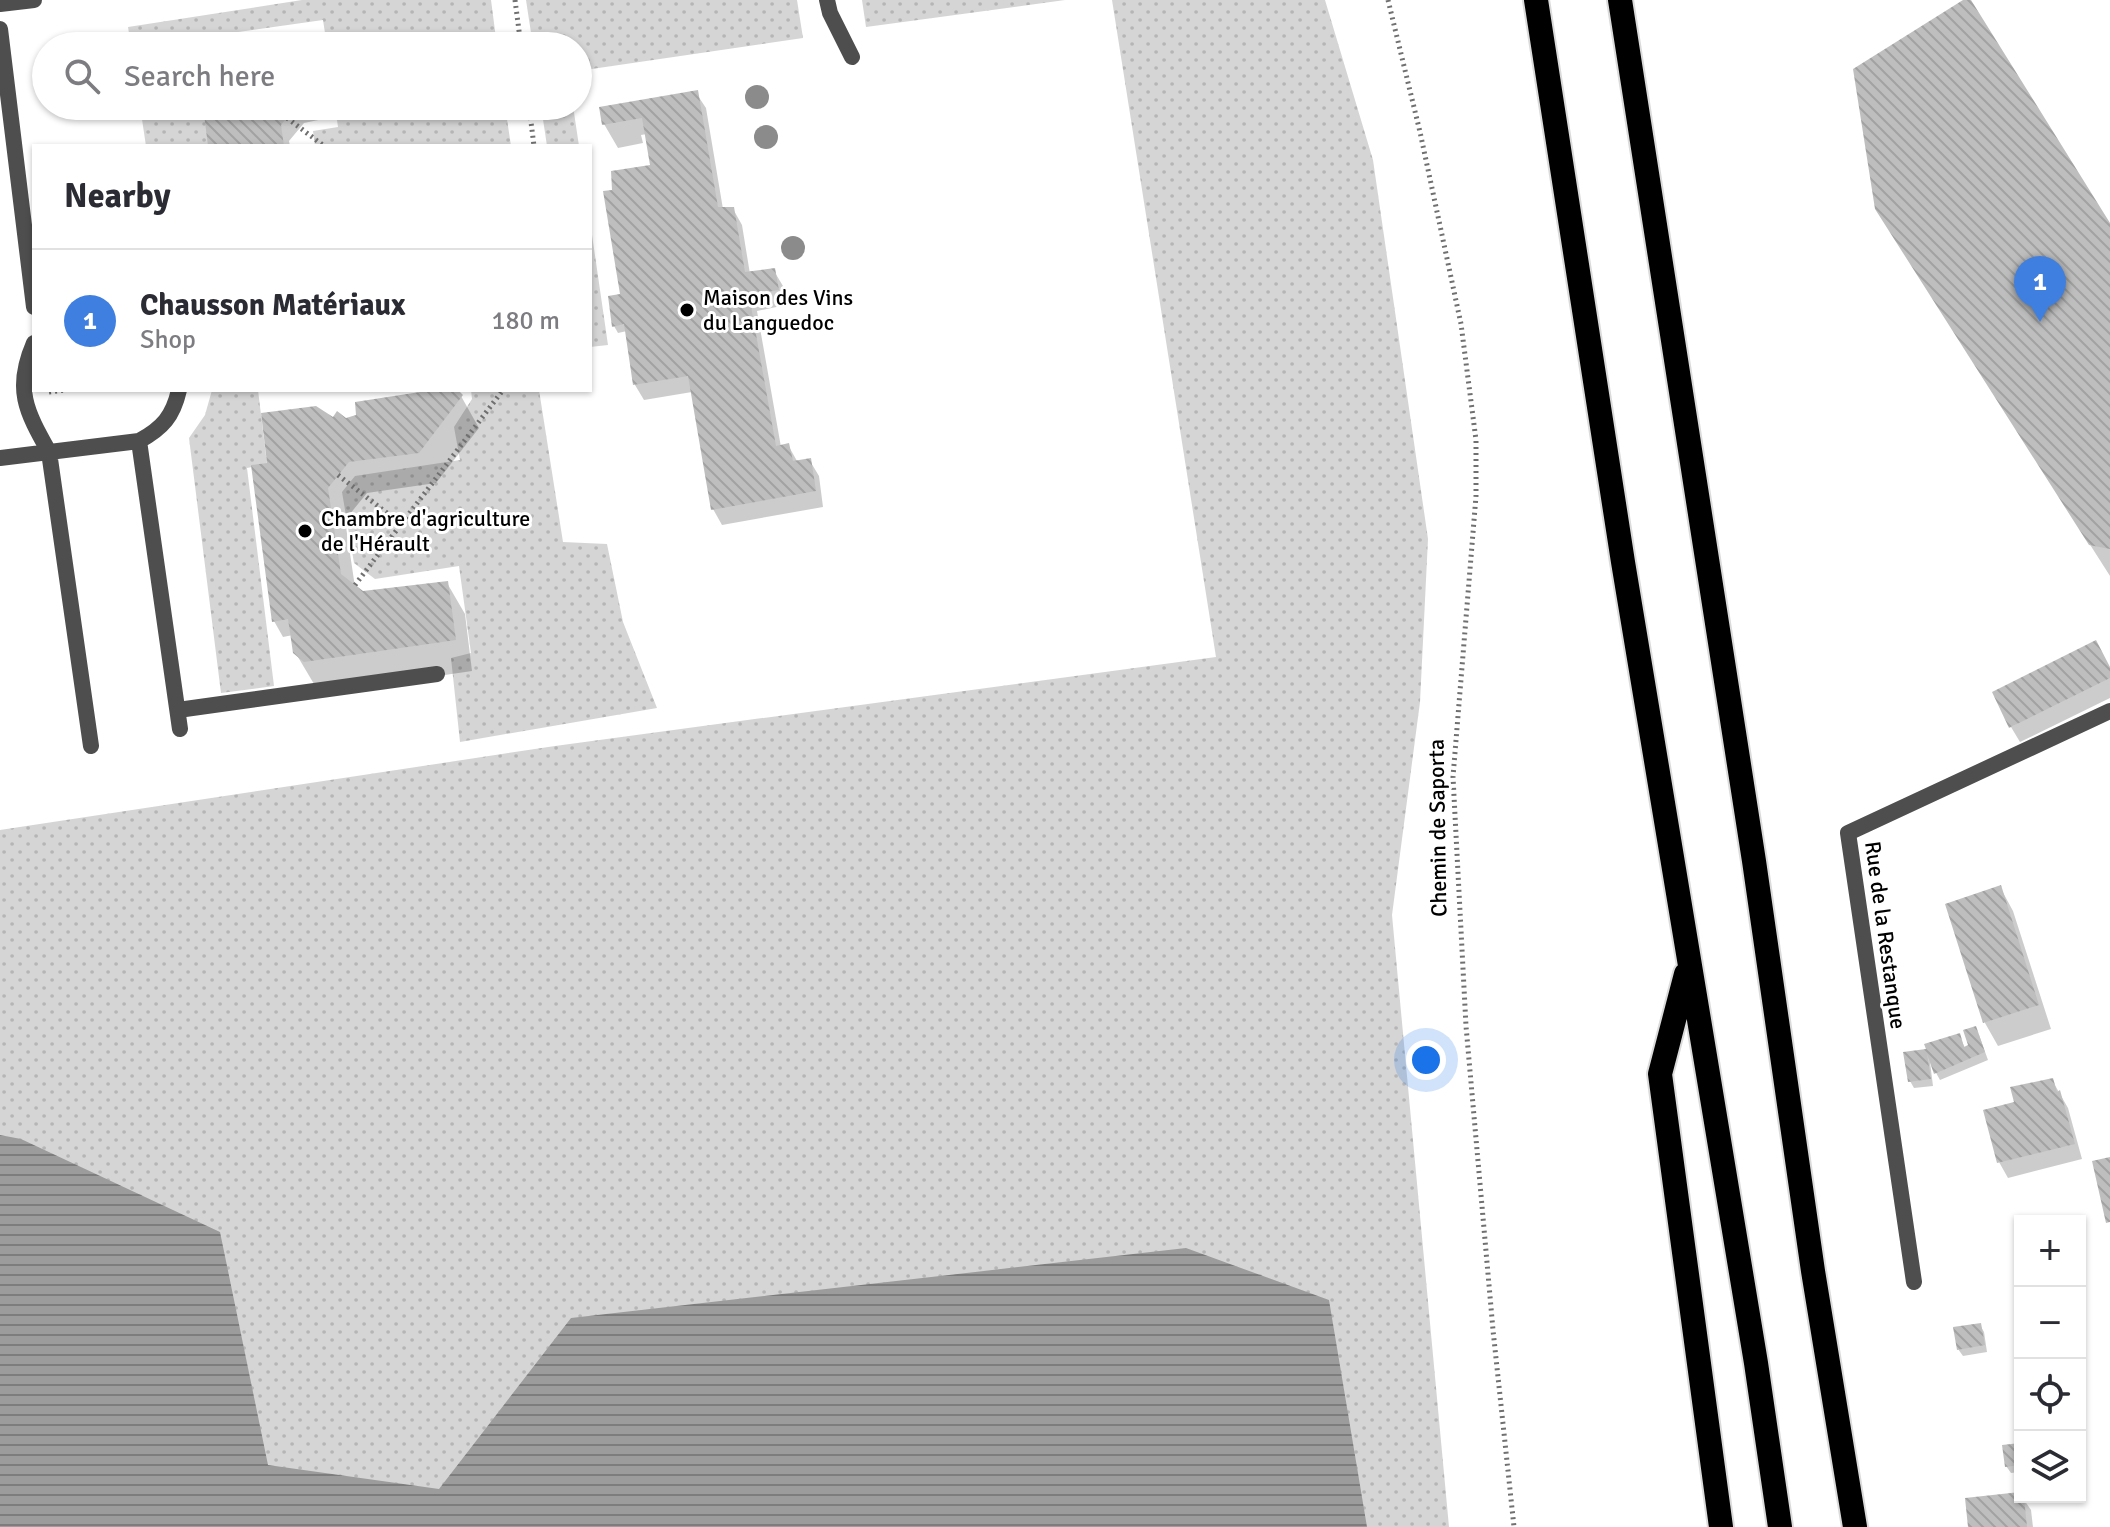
<!DOCTYPE html>
<meta charset="utf-8">
<style>
:root{--surface:#fff;--page:#f7f7f7;--text:#2b2b33;--muted:#7c7c81;--line:#e1e1e2;--accent:#000}
body{margin:0;font-family:Signika,sans-serif;background:var(--page);color:var(--text)}
.controls{position:absolute;right:24px;bottom:24px;display:grid;overflow:hidden;border-radius:0px;box-shadow:0 2px 6px #0004}
.controls button{width:72px;height:72px;display:grid;place-items:center;padding:0;border:0;border-bottom:2px solid var(--line);background:var(--surface);color:var(--text);font:40px sans-serif}
.you{position:absolute;left:1426px;top:1060px;width:28px;height:28px;margin:-20px;border:6px solid #fff;border-radius:50%;background:#1a73e8;box-shadow:0 0 0 12px #1a73e833}
.badge{display:grid;place-items:center;width:52px;height:52px;border-radius:50%;background:var(--accent);color:#fff;font-size:26px;font-weight:700}
.pin{position:absolute;translate:-50% -66px;filter:drop-shadow(0 2px 4px #0008)}
.pin::after{content:'';position:absolute;top:42px;width:28px;height:24px;background:inherit;clip-path:polygon(0 0,100% 0,50% 100%)}
.list{margin:0;padding:0;list-style:none}
h2{display:flex;justify-content:space-between;align-items:center;height:104px;margin:0;padding:0 32px;font-size:34px}
h2 small{font-size:26px;font-weight:400;color:var(--muted)}
.list li{display:grid;grid-template-columns:52px 1fr auto;gap:24px;align-items:center;box-sizing:border-box;height:144px;padding:0 32px;border-top:2px solid var(--line)}
.list b{display:block;font-size:30px;white-space:nowrap}
.list p{margin:0;font-size:26px;white-space:nowrap;color:var(--muted)}
.list em{font-size:26px;font-style:normal;color:var(--muted)}
.icon{flex:none;width:44px;height:44px;fill:none;stroke:currentColor;stroke-width:2;stroke-linecap:round;stroke-linejoin:round}
.map{position:relative;flex:none;width:2110px;height:1527px;overflow:hidden}
.search{position:absolute;background:var(--surface);box-shadow:0 2px 6px #0004;left:32px;top:32px;width:560px;height:88px;display:flex;align-items:center;gap:20px;box-sizing:border-box;padding:0 28px;border-radius:44px;color:var(--muted);font-size:30px}
.panel{position:absolute;background:var(--surface);box-shadow:0 2px 6px #0004;left:32px;top:144px;width:560px;height:248px;border-radius:0px}
.map>svg:first-child{display:block}
.grass{fill:url(#grass-dots)}
.water{fill:url(#water-rules)}
.shadow{fill:#0003}
.building{fill:url(#building-back-hatch)}
.lines{fill:none;stroke-linecap:round;stroke-linejoin:round}
.motorway-casing{stroke:#dbdbdb;stroke-width:28}
.path{stroke:#707070;stroke-width:5;stroke-dasharray:2 4;stroke-linecap:butt}
.service{stroke:#4e4e4e;stroke-width:16}
.minor{stroke:#4e4e4e;stroke-width:16}
.tertiary{stroke:#4e4e4e;stroke-width:16}
.motorway{stroke:#000;stroke-width:24}
.tree{fill:#8b8b8b}
.poi-dot{fill:#000;stroke:#fff;stroke-width:3}
.labels{text-anchor:middle;stroke-width:6;stroke-linejoin:round;paint-order:stroke}
.poi-label{font-size:22px;fill:#000;stroke:#fff;text-anchor:start}
.street-label{font-size:22px;fill:#000;stroke:#fff}
</style>
<div class="map">
<svg width="2110" height="1527" viewBox="0 0 2110 1527">
<defs>
<pattern id="grass-dots" width="8" height="8" patternUnits="userSpaceOnUse" patternTransform="scale(2)"><rect width="8" height="8" fill="#d5d5d5"/><path d="M2 2h.1M6 6h.1" fill="none" stroke="#b5b5b5" stroke-width="1.8" stroke-linecap="round"/></pattern>
<pattern id="water-rules" width="6" height="5" patternUnits="userSpaceOnUse" patternTransform="scale(2)"><rect width="6" height="5" fill="#9c9c9c"/><path d="M0 2.5h6" fill="none" stroke="#7d7d7d"/></pattern>
<pattern id="building-back-hatch" width="6" height="6" patternUnits="userSpaceOnUse" patternTransform="scale(2)"><rect width="6" height="6" fill="#bebebe"/><path d="M-1 5l2 2M0 0l6 6M5-1l2 2" fill="none" stroke="#a2a2a2"/></pattern>
</defs>
<rect width="100%" height="100%" fill="#fff"/>
<path class="grass" d="M302,0H491L497,46H327L323,20L196,38V46H131L128,27Z
M526,0H797L803,38L578,71V46H533Z
M862,0H1065L866,27Z
M1112,0H1325L1373,160L1428,539L1420,702L1392,915L1449,1527H0V830L555,746L1216,657Z
M140,106H205L210,146H146Z
M335,106H505L511,146H315L313,131L338,127Z
M541,106H573L579,146H547Z
M590,221L608,345L590,347Z
M212,390H258L267,464L247,468L274,686L221,693L189,438L205,415Z
M471,390H539L563,542L607,544L623,622L657,708L460,742L451,658L471,653L459,566L375,579L354,563L342,492L355,476L460,460L454,427L472,399Z"/>
<path class="water" d="M0,1135L21,1139L220,1232L268,1465L439,1489L571,1318L1186,1248L1329,1300L1367,1527H0Z"/>
<path class="shadow" d="M1967,0L2110,226V576L1877,210Z
M696,93L706,108L723,209H733L742,225L750,274L774,271L783,286L786,305L757,311L781,447L788,445L797,461H810L819,476L823,507L722,525L713,509L692,392L644,400L635,385L627,331L618,333L614,326L621,296L614,191L653,167L647,134L641,135L643,143L618,148L604,124Z
M217,106H327L328,118L304,123L289,141L290,146H210Z
M446,390H455L461,396L479,428L436,483L367,493L345,520L355,587L362,593L447,583L465,614L472,671L323,693L314,684L295,652L293,635L283,637L274,621L266,465L333,420H345Z
M2110,669V698L2020,742L2011,727Z
M2000,887L2013,911L2051,1029L1998,1046L1985,1023L1947,905Z
M1959,1035L1965,1048L1971,1046L1979,1035L1988,1060L1940,1080L1930,1062L1933,1086L1914,1088L1910,1081L1929,1050Z
M2052,1080L2068,1108L2082,1159L2008,1178L1999,1162L2017,1103Z
M1980,1325L1984,1332L1987,1352L1963,1356L1958,1349Z
M2020,1446V1472L2011,1473L2006,1466Z
M2020,1494L2031,1510L2033,1527H1970Z"/>
<path class="building" d="M1963,0H1971L2110,223V549L2089,545L1875,209L1853,69Z
M698,90L718,207H734L745,272L775,268L779,290L749,295L776,446L789,443L793,461L811,458L816,491L711,510L688,376L633,385L624,324L612,327L608,296L620,294L603,191L612,190L611,171L650,165L642,118L602,125L599,107Z
M203,106H296L281,125L284,146H208Z
M433,390H458L463,395L419,453L349,462L328,488L341,574L363,591L448,581L456,640L304,662L293,653L288,619L272,622L251,465L267,463L261,413L316,406L333,417L337,411L346,418L356,415L355,402Z
M2096,640L2110,667V678L2009,728L1992,692Z
M2001,885L2039,1005L1983,1023L1945,904Z
M1976,1026L1985,1052L1934,1074L1927,1054L1931,1079L1908,1082L1903,1052L1926,1049L1924,1044L1960,1033L1964,1047L1968,1045L1963,1030Z
M2053,1078L2057,1092L2060,1090L2075,1144L1997,1163L1983,1110L2014,1102L2010,1087Z
M2110,1157V1222L2106,1223L2092,1161Z
M1981,1323L1985,1345L1957,1350L1953,1327Z
M2020,1443V1465L2005,1467L2002,1445Z
M2020,1492V1497H2024L2027,1527H1968L1965,1498Z"/>
<g class="lines">
<defs>
<path id="motorway" d="M1536,0L1623,562L1756,1363L1780,1527
M1620,0L1754,861L1813,1271L1855,1527
M1686,974L1660,1074L1721,1527"/>
</defs>
<use href="#motorway" class="motorway-casing"/>
<path class="path" d="M515,0L521,46
M1388,0L1420,132L1461,324L1476,440V496L1453,777L1466,1026L1493,1330L1514,1527
M529,106L534,146
M287,118L324,146
M49,392L64,390
M338,475L401,524
M355,585L503,390"/>
<path class="service" d="M827,0L830,13L852,57
M0,29L34,307
M34,343C14,389 26,411 49,452L91,746
M139,441L180,729
M0,458L139,441C163,428 173,416 179,390
M178,710L437,674"/>
<path class="minor" d="M1914,1282L1848,833L2110,711"/>
<path class="tertiary" d="M0,4L34,0"/>
<use href="#motorway" class="motorway"/>
</g>
<g class="tree">
<circle cx="757" cy="97" r="12"/>
<circle cx="766" cy="137" r="12"/>
<circle cx="793" cy="248" r="12"/>
</g>
<g class="poi-dot">
<circle cx="687" cy="310" r="8"/>
<circle cx="305" cy="531" r="8"/>
</g>
<g class="labels">
<g class="poi-label">
<text x="703" y="305">Maison des Vins<tspan x="703" dy="25">du Languedoc</tspan></text>
<text x="321" y="526">Chambre d'agriculture<tspan x="321" dy="25">de l'Hérault</tspan></text>
</g>
<g class="street-label">
<text transform="translate(1437 828) rotate(-91)" y="8">Chemin de Saporta</text>
<text transform="translate(1886 935) rotate(82)" y="8">Rue de la Restanque</text>
</g>
</g>
</svg>
<div class="controls">
<button>+</button>
<button>−</button>
<button><svg class="icon" aria-label="locate" viewBox="0 0 24 24"><circle cx="12" cy="12" r="6"/><path d="M12 2v4M12 18v4M2 12h4M18 12h4"/></svg></button>
<button><svg class="icon" aria-label="layers" viewBox="0 0 24 24"><path d="M12 4l9 5-9 5-9-5zM3 14l9 5 9-5"/></svg></button>
</div>
<div class="you"></div>
<div class="pin badge" style="left:2040px;top:322px;background:#3f7fe0">1</div>
<div class="search"><svg class="icon" aria-label="search" viewBox="0 0 24 24"><circle cx="10" cy="10" r="6"/><path d="M15 15l6 6"/></svg>Search here</div>
<section class="panel">
<h2>Nearby<small></small></h2>
<ul class="list">
<li><span class="badge" style="background:#3f7fe0">1</span><div><b>Chausson Matériaux</b><p>Shop</p></div><em>180 m</em></li>
</ul>
</section>
</div>
